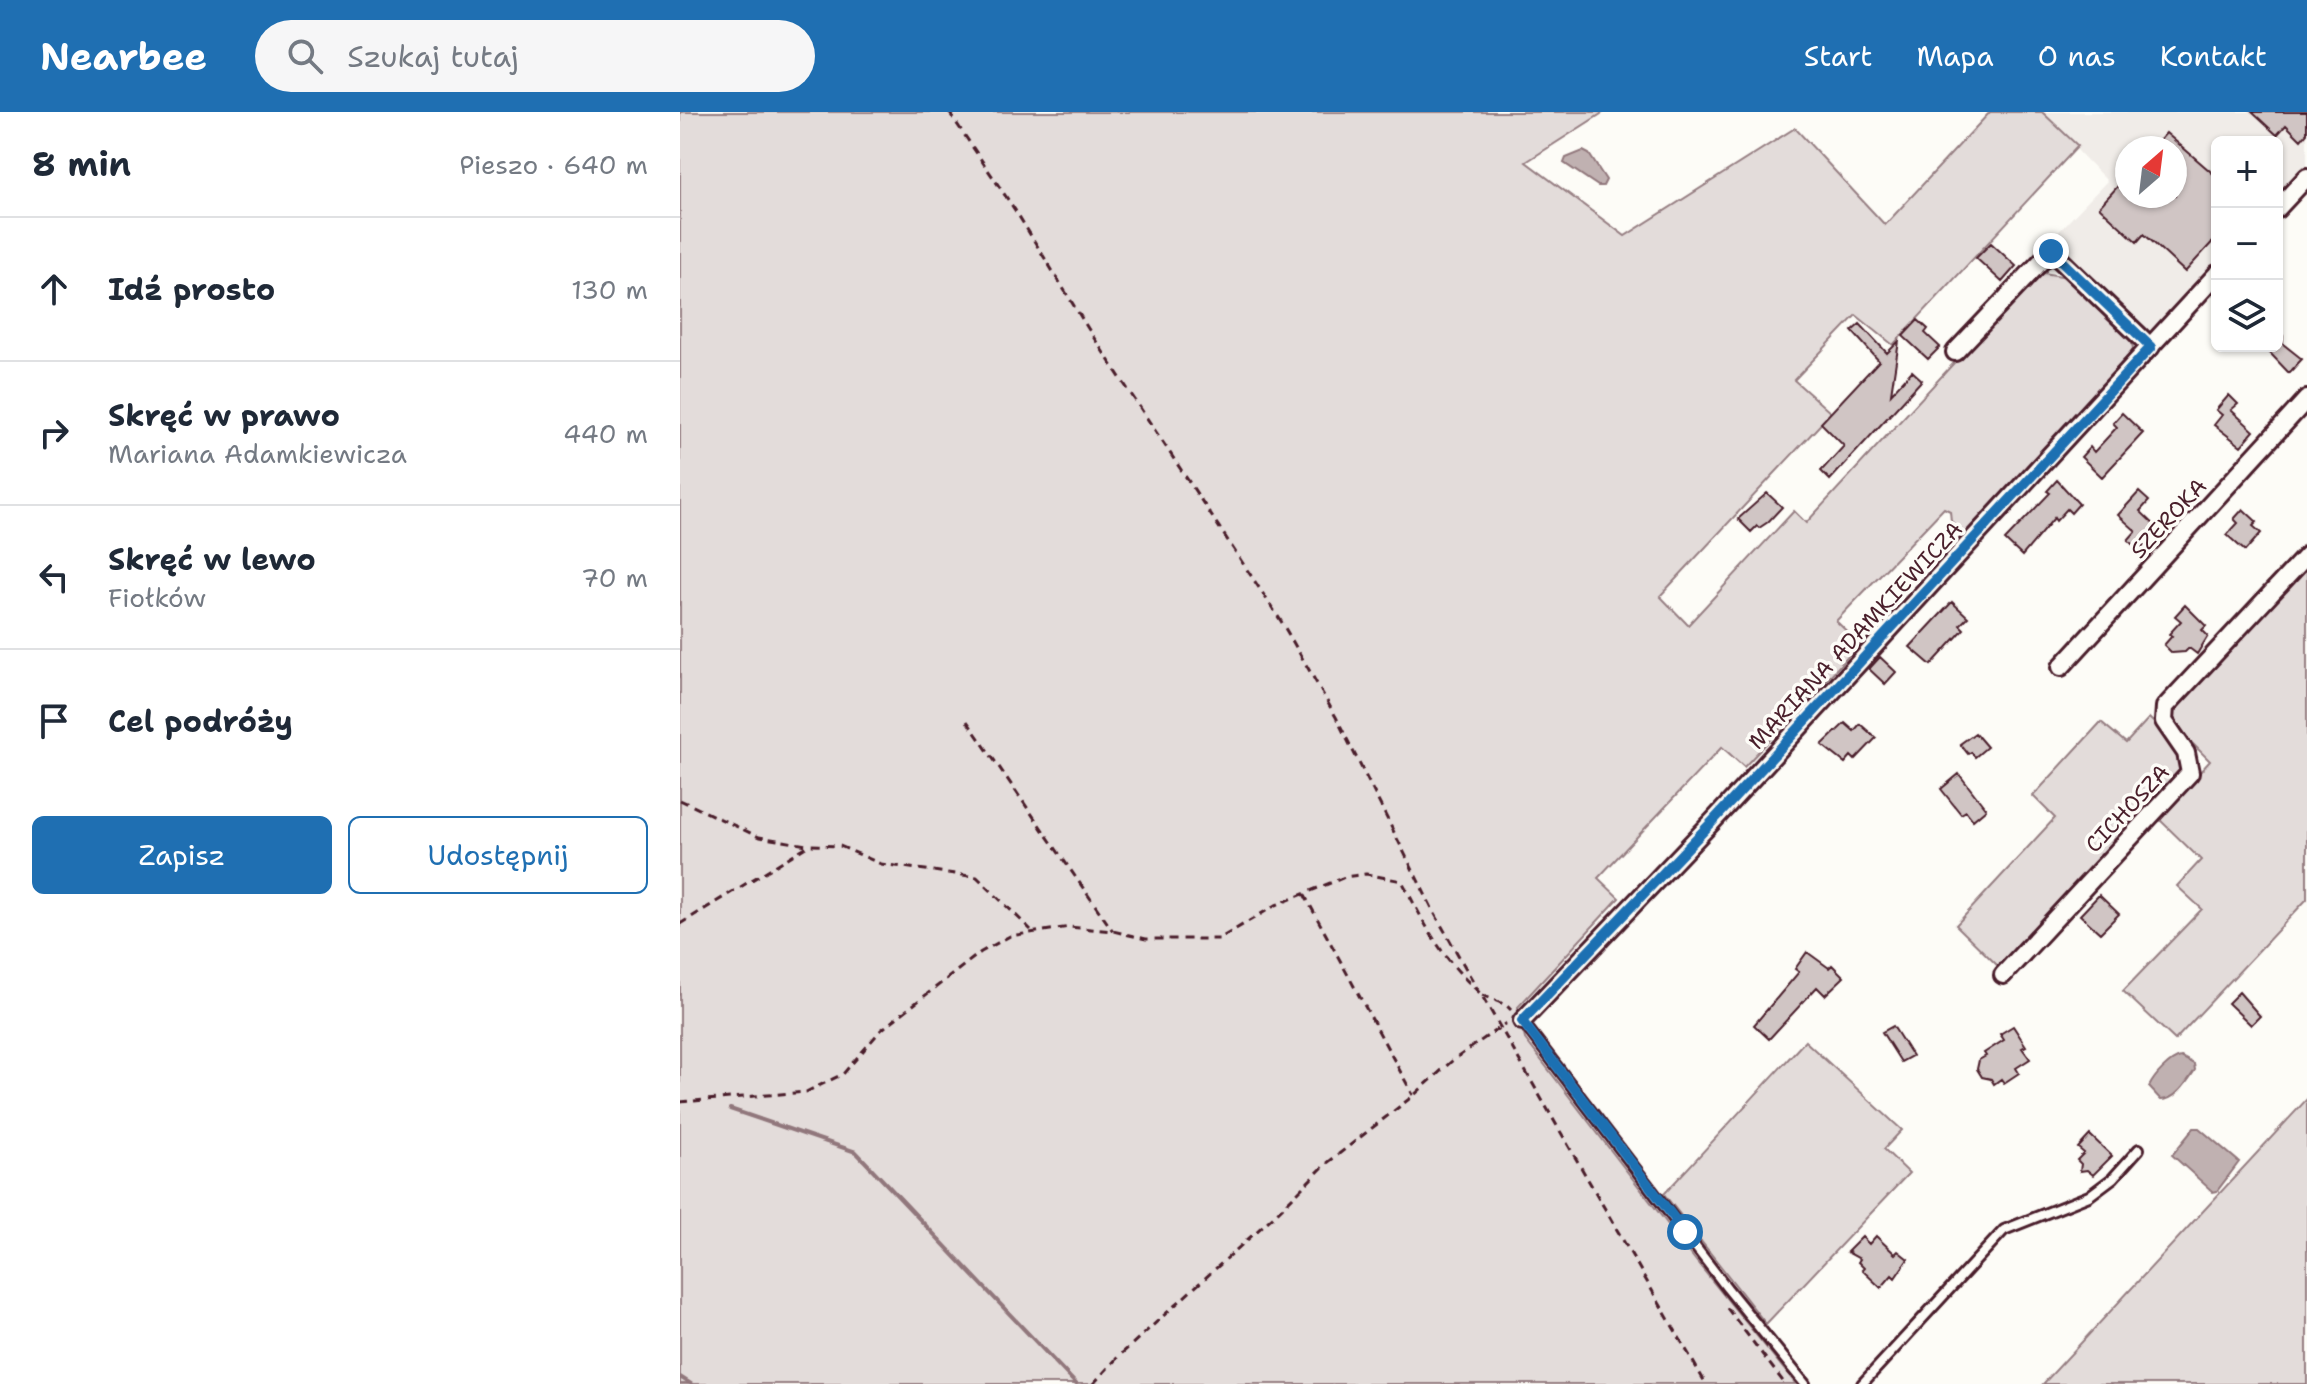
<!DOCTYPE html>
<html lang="pl">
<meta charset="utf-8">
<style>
:root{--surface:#fff;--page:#f6f6f7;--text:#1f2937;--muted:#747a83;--line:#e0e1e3;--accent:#1f6fb2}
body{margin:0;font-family:"Shantell Sans",sans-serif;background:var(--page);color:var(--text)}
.controls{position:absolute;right:24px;top:24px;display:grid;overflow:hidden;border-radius:12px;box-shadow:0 2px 6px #0004}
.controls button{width:72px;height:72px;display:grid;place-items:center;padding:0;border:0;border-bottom:2px solid var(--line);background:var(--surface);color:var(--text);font:40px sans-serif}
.compass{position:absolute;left:1435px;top:24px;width:72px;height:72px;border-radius:50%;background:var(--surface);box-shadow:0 2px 6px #0004;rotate:28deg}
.stop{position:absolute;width:24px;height:24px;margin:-18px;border:6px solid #1f6fb2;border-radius:50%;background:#fff}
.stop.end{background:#1f6fb2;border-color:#fff;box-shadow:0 2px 8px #0008}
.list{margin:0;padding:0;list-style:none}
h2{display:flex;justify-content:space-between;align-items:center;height:104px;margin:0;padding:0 32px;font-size:34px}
h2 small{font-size:26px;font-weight:400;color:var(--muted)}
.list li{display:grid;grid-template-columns:52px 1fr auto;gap:24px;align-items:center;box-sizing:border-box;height:144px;padding:0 32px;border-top:2px solid var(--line)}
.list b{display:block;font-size:30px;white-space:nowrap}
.list p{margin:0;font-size:26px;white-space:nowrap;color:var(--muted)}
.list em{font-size:26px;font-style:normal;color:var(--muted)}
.actions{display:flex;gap:16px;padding:24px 32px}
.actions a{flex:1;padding:18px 0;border:2px solid var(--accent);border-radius:12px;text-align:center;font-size:28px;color:var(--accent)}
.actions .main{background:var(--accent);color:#fff}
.icon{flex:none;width:44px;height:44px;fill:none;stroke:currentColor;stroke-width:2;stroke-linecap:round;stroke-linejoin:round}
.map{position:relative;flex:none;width:1627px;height:1272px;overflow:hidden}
header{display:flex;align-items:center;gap:48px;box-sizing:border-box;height:112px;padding:0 40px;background:var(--accent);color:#fff}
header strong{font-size:38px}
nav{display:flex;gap:44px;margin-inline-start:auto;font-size:28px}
.search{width:560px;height:72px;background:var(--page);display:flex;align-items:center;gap:20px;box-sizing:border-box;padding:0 28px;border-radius:44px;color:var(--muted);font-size:30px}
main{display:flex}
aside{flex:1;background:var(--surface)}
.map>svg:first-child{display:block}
.built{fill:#f0ece8;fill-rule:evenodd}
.green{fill:#e3dcda;stroke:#967e82;stroke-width:2}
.water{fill:#c0b1b1;stroke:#91777b;stroke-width:2}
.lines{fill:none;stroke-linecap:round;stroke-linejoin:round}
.stream{stroke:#91777b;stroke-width:4}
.building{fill:#d0c5c4;stroke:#4a1f2b;stroke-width:2}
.service-casing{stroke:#4a1f2b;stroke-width:14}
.minor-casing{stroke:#4a1f2b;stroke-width:22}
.path{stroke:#4a1f2b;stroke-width:3;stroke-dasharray:8 6;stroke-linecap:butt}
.service{stroke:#fdfcf7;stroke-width:8}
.minor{stroke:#fdfcf7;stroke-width:16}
.route{stroke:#1f6fb2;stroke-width:10}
.labels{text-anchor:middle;stroke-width:7;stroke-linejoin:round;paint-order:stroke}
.street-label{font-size:22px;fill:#4a1f2b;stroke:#fdfcf7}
</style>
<header>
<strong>Nearbee</strong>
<div class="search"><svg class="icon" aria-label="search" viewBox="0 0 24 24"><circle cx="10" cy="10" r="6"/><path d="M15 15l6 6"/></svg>Szukaj tutaj</div>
<nav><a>Start</a><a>Mapa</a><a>O nas</a><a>Kontakt</a></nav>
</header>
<main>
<aside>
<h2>8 min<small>Pieszo · 640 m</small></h2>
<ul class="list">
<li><svg class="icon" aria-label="ahead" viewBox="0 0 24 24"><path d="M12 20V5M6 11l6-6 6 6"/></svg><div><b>Idź prosto</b></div><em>130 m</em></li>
<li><svg class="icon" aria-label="right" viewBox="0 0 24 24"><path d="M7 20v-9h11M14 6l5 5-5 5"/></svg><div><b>Skręć w prawo</b><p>Mariana Adamkiewicza</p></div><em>440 m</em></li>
<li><svg class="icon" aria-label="left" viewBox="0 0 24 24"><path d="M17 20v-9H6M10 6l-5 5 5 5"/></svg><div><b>Skręć w lewo</b><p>Fiołków</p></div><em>70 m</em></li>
<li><svg class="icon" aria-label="arrive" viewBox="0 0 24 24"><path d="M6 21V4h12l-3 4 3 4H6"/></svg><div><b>Cel podróży</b></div></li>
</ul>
<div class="actions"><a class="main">Zapisz</a><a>Udostępnij</a></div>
</aside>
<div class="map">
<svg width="1627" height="1272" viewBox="0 0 1627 1272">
<rect width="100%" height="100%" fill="#fdfcf7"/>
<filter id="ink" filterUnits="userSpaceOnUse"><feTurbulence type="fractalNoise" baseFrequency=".0125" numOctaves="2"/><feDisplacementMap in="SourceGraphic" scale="16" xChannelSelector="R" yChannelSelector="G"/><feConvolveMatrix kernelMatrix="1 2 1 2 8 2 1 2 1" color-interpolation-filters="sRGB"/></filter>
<g filter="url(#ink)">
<path class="built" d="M1362,0H1627V54L1597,86V30H1537V152L1476,218L1461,216L1370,129L1427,69L1396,37L1397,34ZM1447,36H1495V84H1447Z"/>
<path class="green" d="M0,0H924L846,50L945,124L1115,16L1205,113L1310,0H1362L1398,34L1213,233L1176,203L1114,268L1151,301L980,484L1008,513L1114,399L1126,411L1358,160L1387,165L1451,228L1453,236L1449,246L1284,422L1271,409L1270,399L1264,396L1156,509L1180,532L1064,655L1042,635L918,766L939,786L838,895L845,927L1016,1149L1116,1272H0Z
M1627,456V787L1495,928L1443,879L1522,797L1497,774L1521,748L1478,706L1530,649L1494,613V598Z
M1469,606L1505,641L1506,657L1319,855L1276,813L1375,706L1353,684L1421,610L1446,631Z
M1125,929L1222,1018L1204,1037L1229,1061L1086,1212L984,1082Z
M1627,987V1272H1363Z"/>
<path class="water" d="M903,39L909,42L926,68L923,74H918L884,51L886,46Z
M1501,945L1514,952L1515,958C1507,970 1496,988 1481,988L1469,975C1474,964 1490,947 1501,945Z
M1514,1016H1519L1559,1050L1537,1079L1533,1080L1492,1043Z"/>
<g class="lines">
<path class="stream" d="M50,997L176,1040L396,1272
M0,1265L11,1272"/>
</g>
<path class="building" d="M1572,0H1627V21L1621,28L1606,13L1597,23Z
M1486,21L1537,65V125L1505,160L1464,122L1457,130L1419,95L1447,64V84H1495V36H1473Z
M1311,131L1336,154L1322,170L1296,146Z
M1238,208L1248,217L1245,221L1260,235L1248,247L1223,224Z
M1180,212L1207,241L1219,229L1211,282L1232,259L1242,268L1150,368L1141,359L1164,334L1141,311L1199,249L1172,219Z
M1603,225V232L1622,247L1609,261L1589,240Z
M1549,283L1558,292L1551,298L1574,319L1561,334L1534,313L1542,303L1536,298Z
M1442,301L1463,321L1422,365L1401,345L1410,335L1414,340L1437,315L1433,311Z
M1377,368L1399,392L1391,401L1387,397L1376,409L1374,406L1342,444L1325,428L1370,381L1367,379Z
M1459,380L1469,389L1460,399L1479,417L1459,439L1448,428L1456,419L1438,403Z
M1087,381L1102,395L1088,410L1079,416L1077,414L1071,420L1058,407Z
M1563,397L1577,410L1573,414L1581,421L1565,439L1547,423L1558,411L1554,407Z
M1272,490L1288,505L1280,513L1284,517L1251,553L1230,535Z
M1505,493L1526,514L1522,518L1528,524L1517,542L1509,536L1505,540L1492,541L1484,533L1492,524L1489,522L1501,509L1495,504Z
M1200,545L1216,560L1205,572L1189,557Z
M1165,611L1174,619L1180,612L1196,626L1175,648L1171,644L1165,651L1142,633Z
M1295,621L1307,635L1295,645L1291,640L1288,642L1280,632Z
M1279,662L1306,697L1293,708L1286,699L1281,702L1261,677Z
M1419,783L1439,802L1420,821L1400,803Z
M1127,840L1149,856L1152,853L1164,865L1145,883L1137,875L1089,927L1074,913L1119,860L1115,857Z
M1559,880L1580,904L1571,913L1548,891Z
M1213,914L1232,944L1221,950L1202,920Z
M1333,914L1346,934L1342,936L1350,947L1336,956L1339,961L1324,971L1321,967L1314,972L1311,967L1302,965L1297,957L1299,948L1306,944L1304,941L1324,928L1320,922Z
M1410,1023L1432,1044L1413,1063L1407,1058L1400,1059L1401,1052L1397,1048L1404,1041L1398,1036Z
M1196,1124L1215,1142L1218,1139L1228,1147L1215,1166L1212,1163L1201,1176L1182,1158L1184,1156L1178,1150L1180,1147L1167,1140L1182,1125L1189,1132Z"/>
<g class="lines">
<defs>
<path id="service" d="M842,909L1047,1176L1125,1272
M1182,1272L1324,1118L1409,1084L1433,1066L1459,1037"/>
<path id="minor" d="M1597,97L1627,65
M1275,240L1371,139L1471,235
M1381,555L1627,287
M1323,863L1510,661L1506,641L1484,609L1485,595L1627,443
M842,909L1033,709L1537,162"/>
</defs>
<use href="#service" class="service-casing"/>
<use href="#minor" class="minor-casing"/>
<path class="path" d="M269,0L337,101L412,223L601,509L656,605L755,802L798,878
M287,609L433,819
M0,688L79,725L127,733
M624,782L733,983
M0,812L129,733L160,734L201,752L297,765L351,818
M802,883L826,893L831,898
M0,990L126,980L163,962L201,918L301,840L330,824L390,815L433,819L466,827H539L596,793L665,765L686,762L722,769C747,816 760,845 801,882L1026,1272
M1047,1196L1105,1272
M413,1272L439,1244L597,1101L646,1052L733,984L772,949L826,911"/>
<use href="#service" class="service"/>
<use href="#minor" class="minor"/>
</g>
</g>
<g class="lines" filter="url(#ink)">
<path class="route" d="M1005,1120L842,909L1033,709L1471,235L1371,139"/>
</g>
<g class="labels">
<g class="street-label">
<text transform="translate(1488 406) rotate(-47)" y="8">SZEROKA</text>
<text transform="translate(1175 523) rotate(-47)" y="8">MARIANA ADAMKIEWICZA</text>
<text transform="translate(1447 696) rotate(-47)" y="8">CICHOSZA</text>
</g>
</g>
</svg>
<div class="controls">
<button>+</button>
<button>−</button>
<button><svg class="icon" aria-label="layers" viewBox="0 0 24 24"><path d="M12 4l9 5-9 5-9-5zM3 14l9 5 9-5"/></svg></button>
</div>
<svg class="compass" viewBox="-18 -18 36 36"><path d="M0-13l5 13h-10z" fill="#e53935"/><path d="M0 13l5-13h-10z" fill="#747a83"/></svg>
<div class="stop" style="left:1005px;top:1120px"></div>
<div class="stop end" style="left:1371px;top:139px"></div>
</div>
</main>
